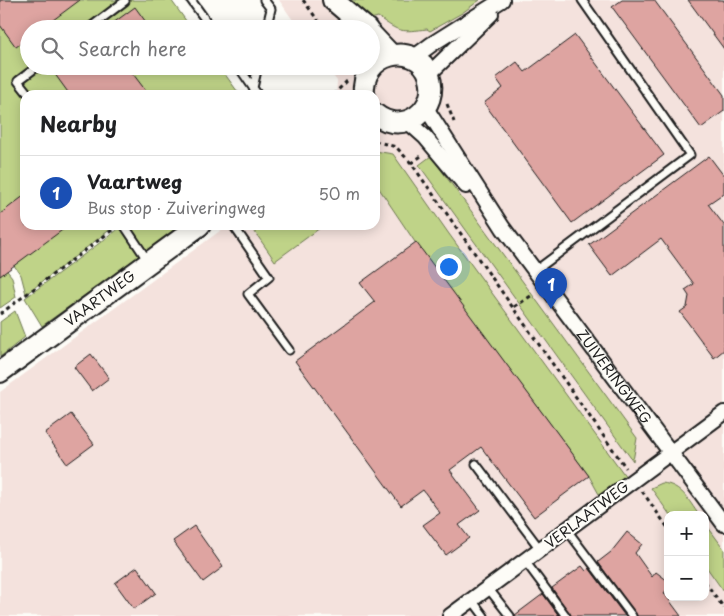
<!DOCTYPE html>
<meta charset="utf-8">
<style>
:root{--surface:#fff;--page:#f6f6f6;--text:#202124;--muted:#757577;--line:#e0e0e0;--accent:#c8321e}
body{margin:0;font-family:"Playpen Sans",sans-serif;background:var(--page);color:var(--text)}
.controls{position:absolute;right:15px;bottom:15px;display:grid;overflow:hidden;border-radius:10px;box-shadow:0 2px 12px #0003}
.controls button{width:45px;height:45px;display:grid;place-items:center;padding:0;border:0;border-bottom:1px solid var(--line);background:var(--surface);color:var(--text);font:25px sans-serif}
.you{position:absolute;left:448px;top:266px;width:18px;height:18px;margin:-12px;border:4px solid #fff;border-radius:50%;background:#1a73e8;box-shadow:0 0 0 8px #1a73e833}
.badge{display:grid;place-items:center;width:32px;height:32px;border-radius:50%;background:var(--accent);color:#fff;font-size:16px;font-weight:700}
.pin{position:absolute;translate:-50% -41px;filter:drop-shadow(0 1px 2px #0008)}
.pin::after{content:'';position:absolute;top:26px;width:18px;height:15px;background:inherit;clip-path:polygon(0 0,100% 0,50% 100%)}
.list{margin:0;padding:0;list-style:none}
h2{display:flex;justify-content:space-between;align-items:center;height:65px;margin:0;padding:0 20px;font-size:21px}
h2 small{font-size:16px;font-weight:400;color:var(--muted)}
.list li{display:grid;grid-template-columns:32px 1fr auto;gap:15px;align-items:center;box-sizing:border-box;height:75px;padding:0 20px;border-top:1px solid var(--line)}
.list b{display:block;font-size:19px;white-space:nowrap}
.list p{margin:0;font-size:16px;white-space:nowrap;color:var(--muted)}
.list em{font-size:16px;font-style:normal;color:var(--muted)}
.icon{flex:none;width:28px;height:28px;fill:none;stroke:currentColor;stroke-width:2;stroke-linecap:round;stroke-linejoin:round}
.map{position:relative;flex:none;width:724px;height:616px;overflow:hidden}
.search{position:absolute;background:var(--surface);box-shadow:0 2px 12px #0003;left:20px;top:20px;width:360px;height:55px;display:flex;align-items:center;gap:12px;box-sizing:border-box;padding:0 18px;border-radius:28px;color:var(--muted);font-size:19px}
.panel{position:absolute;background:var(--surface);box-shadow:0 2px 12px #0003;left:20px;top:90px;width:360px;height:140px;border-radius:15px}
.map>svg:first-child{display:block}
.built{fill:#f4e2dd;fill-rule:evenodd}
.green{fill:#bfd388;stroke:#6e7852}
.building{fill:#dea4a1;stroke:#1c1c1c}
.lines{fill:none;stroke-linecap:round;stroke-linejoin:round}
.lane-casing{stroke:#1c1c1c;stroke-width:11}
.street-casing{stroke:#1c1c1c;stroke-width:18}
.secondary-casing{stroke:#1c1c1c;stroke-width:24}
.path{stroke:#1c1c1c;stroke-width:3;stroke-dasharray:4 4;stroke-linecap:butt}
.lane{stroke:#fdfcf7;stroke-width:7}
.street{stroke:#fdfcf7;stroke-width:14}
.secondary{stroke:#fdfcf7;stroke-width:20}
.labels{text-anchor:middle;stroke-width:4;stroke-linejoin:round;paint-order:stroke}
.street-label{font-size:14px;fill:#1c1c1c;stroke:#fdfcf7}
</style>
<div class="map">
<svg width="724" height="616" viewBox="0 0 724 616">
<rect width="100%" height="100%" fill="#fdfcf7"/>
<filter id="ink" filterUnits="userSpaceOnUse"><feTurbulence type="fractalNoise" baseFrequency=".02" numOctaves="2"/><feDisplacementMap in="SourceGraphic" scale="10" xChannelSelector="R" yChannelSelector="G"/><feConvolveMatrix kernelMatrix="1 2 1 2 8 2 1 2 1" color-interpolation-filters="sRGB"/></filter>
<g filter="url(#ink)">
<path class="built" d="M279,0H724V616H0V392L228,225H375V95H336L337,81L326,66H371V29H299ZM668,515H705V597H668Z"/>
<path class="green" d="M0,0H171L192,29H29V66H219L240,95H25V225H116L26,294L21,275L0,246Z
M350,0H480L462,13L430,31L427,29C401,32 400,33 378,17L367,20Z
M375,151L393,154L449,234L626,477L600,496L589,476L415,242L378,187L375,189Z
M431,156L637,438L633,461L419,165Z
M124,225H182L42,326L25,298Z
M250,225H324L275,261Z
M0,262L12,277L16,297L0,308Z
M15,311L25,337L0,357V322Z
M662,483C682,485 688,500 699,515H670L651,488Z
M705,523L724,549V592L705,565Z"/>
<path class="building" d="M0,0H80L41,29H29V38L16,47L0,25Z
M622,0H654L724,95V111L701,128L612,7Z
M688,0H724V49Z
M135,7L151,29H105Z
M575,35L664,155L572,223L484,103L503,88L496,78L517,62L525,72Z
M49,66H127L149,95H70Z
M709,156L724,176V193L708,204L724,225V350L714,358L680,312L687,307L689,296L685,290L694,284L661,239L612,276L589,245Z
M25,195V225H69L0,276V214Z
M416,242L589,476L534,517L481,447L450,470L480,510L459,525L469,538L446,555L423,525L440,513L423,490L401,506L295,361L375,302L360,283Z
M91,354L109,378L92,391L74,367Z
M71,414L94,444L67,464L45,433Z
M194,526L223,567L203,582L173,541Z
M627,532L642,544L635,553L652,577L656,572L668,581V588L664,593L681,616H637L598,562L611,552Z
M582,566L586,571L589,568L625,616H571L552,588Z
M137,567L156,593L134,609L115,583Z
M543,594L559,616H515V615Z"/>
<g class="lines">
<defs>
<path id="lane" d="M191,0L212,29
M264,0L271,9L266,29
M88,29L125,1
M238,66L258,95
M253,88L258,66
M29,95L18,81L38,66
M124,225L148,261
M233,225L269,277L248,294L289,350
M535,271L690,155L582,0
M476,464L540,549
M567,530L632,616
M525,561L566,616
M488,588L510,616
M472,600L484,616"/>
<g id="street">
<path d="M413,58L432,44L502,0"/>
<path d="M429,74L491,14"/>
<path id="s1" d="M426,108L503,228L724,524"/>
<path d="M407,121L425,137L466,186"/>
<path d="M450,616L724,413"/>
</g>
<g id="secondary">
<path d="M333,0L367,29"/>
<path d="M371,34L391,55"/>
<path d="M364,95C360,52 416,40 429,75C441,109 403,137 375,114"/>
<path id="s2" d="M0,372L200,225"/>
</g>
</defs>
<use href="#lane" class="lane-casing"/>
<use href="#street" class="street-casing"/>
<use href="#secondary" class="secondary-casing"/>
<path class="path" d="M303,0L324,29
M333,95L347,81
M447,104L454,122
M375,141L396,147L411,163L626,468
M411,163L423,155
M514,307L534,294
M0,314L115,228
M642,491L668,528
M705,582L724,608"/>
<use href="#lane" class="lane"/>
<use href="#street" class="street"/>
<use href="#secondary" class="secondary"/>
</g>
</g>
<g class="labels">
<g class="street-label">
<text dy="5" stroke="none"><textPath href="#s2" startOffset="124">VAARTWEG</textPath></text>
<text dy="5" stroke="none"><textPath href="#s1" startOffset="328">ZUIVERINGWEG</textPath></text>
<text transform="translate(587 515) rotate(-37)" y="5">VERLAATWEG</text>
</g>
</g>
</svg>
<div class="controls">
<button>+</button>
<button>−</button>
</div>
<div class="you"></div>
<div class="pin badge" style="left:551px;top:309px;background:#1a4fb4">1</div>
<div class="search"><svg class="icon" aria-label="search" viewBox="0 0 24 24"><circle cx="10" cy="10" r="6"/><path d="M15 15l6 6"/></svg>Search here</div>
<section class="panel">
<h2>Nearby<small></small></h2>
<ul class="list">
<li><span class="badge" style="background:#1a4fb4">1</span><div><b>Vaartweg</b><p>Bus stop · Zuiveringweg</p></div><em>50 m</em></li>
</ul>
</section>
</div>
